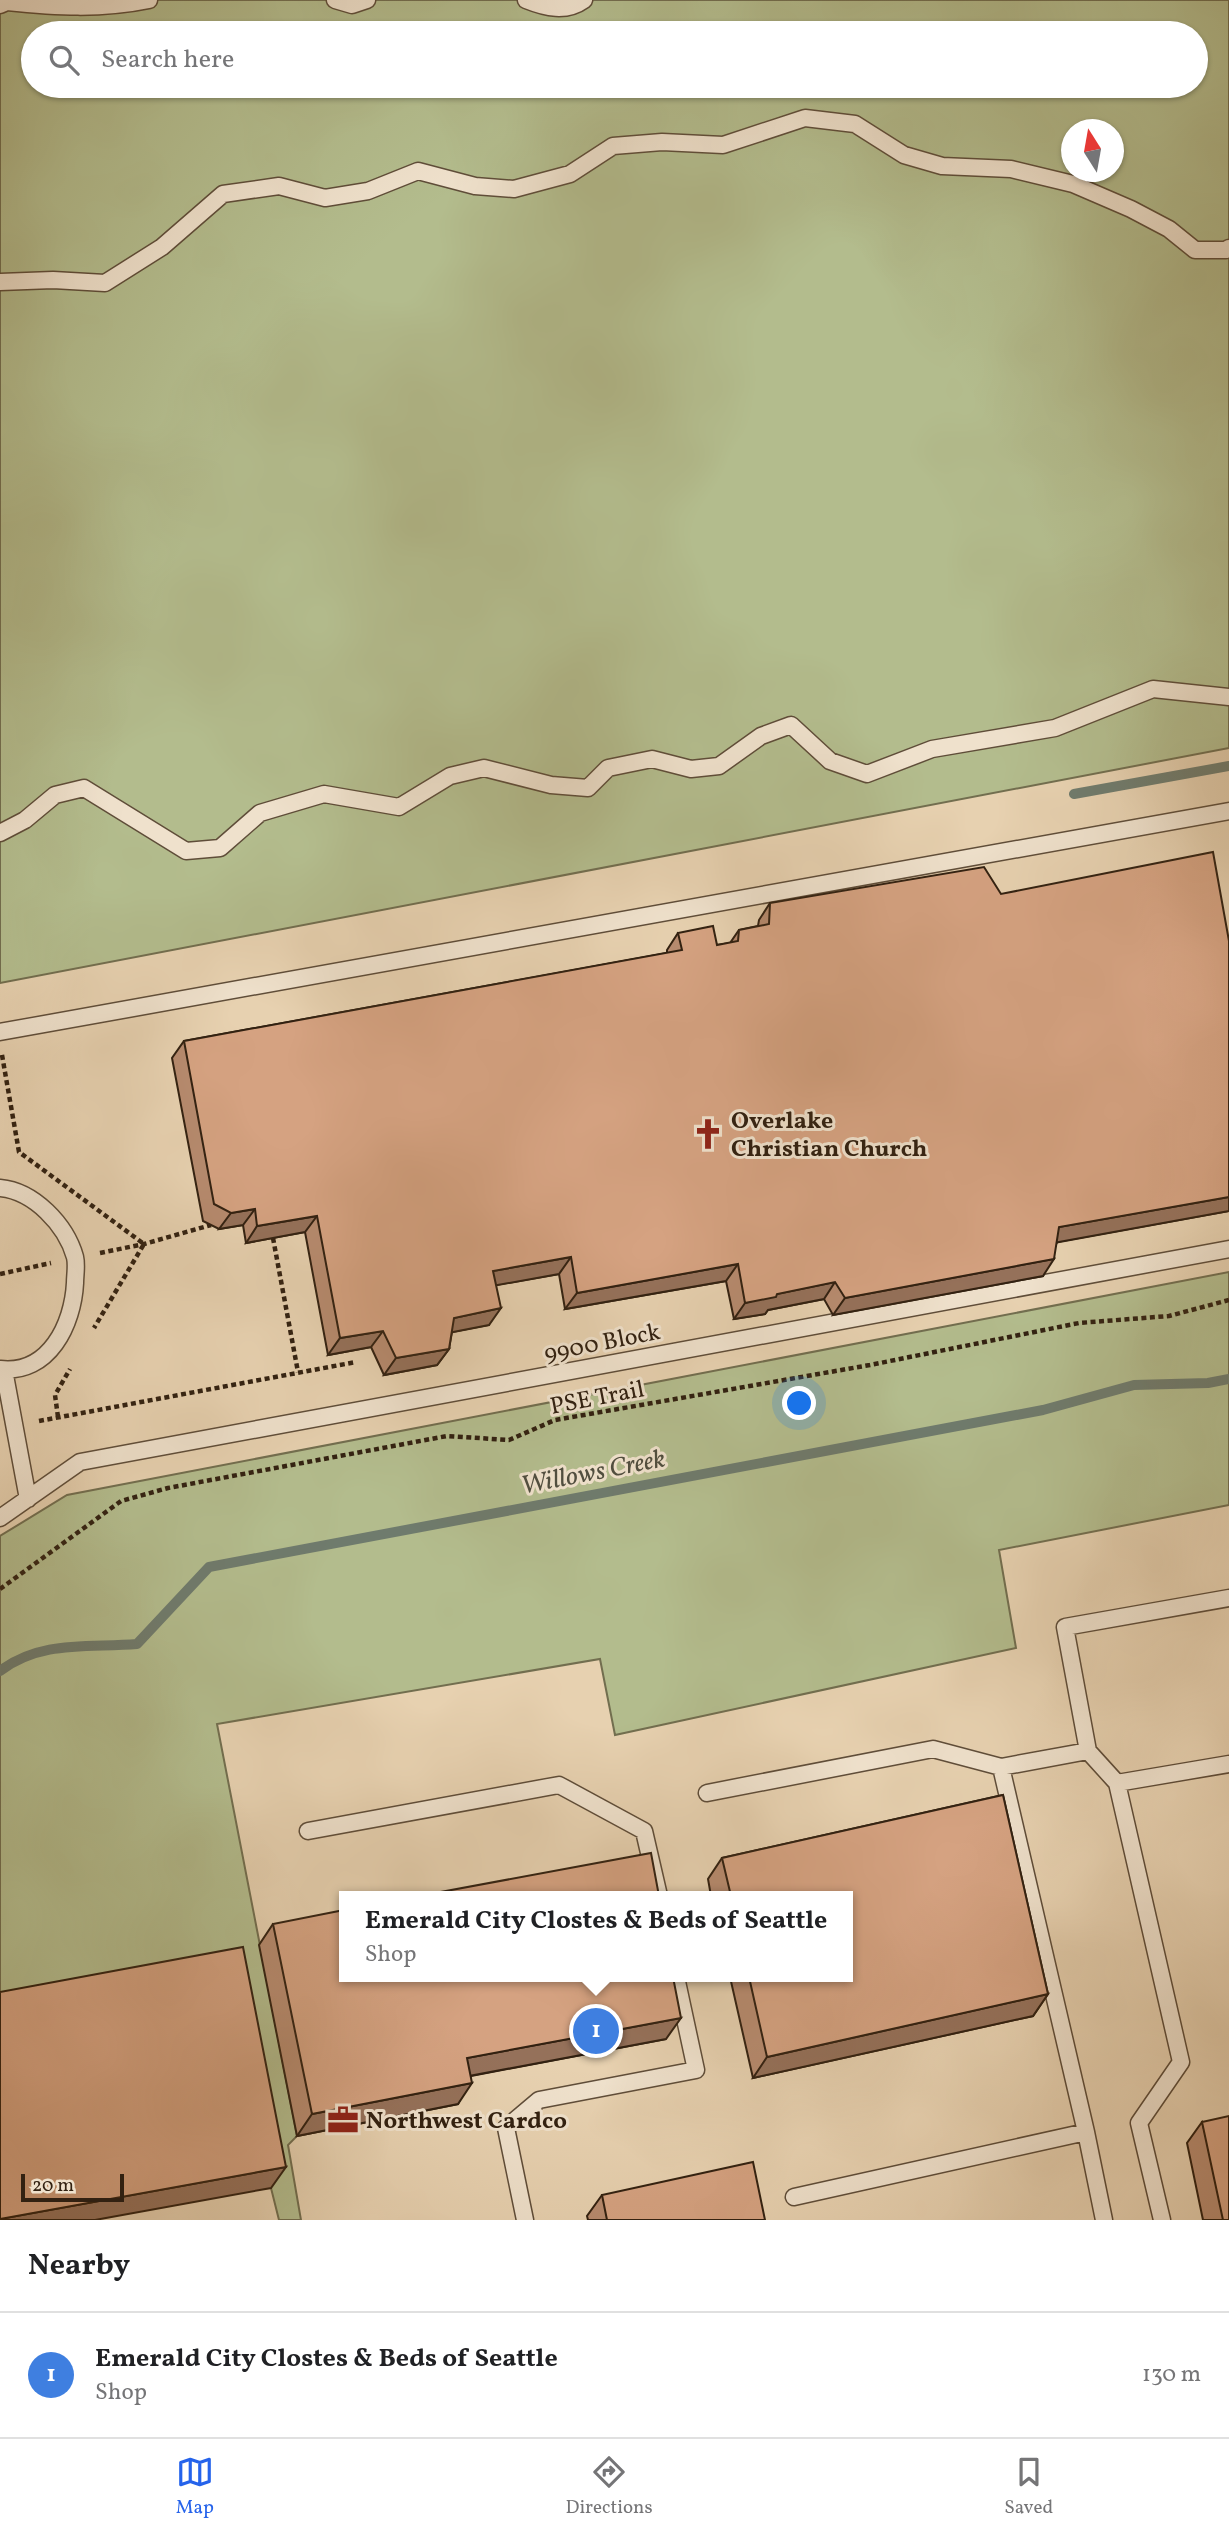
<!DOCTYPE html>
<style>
:root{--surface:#fff;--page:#f6f6f6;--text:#202124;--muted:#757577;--line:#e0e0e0;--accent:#2563eb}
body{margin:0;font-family:Vollkorn,serif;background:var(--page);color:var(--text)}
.compass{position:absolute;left:1061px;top:119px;width:63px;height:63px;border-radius:50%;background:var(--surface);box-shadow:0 2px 5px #0004;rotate:349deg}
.scale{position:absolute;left:21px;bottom:18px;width:103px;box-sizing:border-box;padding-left:7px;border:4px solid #322111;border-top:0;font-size:19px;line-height:24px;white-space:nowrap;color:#322111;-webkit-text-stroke:5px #efe1cc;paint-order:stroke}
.you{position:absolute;left:800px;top:1404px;width:24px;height:24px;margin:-18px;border:5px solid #fff;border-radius:50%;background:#1a73e8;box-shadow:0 0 0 10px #1a73e833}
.badge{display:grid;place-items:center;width:46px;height:46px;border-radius:50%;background:var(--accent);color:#fff;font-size:23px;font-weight:700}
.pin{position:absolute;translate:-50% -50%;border:4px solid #fff;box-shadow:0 2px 7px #0006}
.popup{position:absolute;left:339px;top:1891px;width:514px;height:91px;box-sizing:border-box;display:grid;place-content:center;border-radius:0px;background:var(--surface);filter:drop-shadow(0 2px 5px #0005);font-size:23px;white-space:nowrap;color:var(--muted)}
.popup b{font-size:26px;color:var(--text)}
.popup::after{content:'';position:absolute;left:50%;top:100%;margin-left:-14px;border:14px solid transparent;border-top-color:var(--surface)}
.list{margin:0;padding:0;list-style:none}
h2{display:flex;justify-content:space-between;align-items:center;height:91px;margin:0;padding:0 28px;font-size:30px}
h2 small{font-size:23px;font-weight:400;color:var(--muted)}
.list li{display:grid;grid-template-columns:46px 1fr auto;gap:21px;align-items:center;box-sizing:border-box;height:126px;padding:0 28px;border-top:2px solid var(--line)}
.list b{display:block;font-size:26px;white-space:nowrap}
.list p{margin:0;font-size:23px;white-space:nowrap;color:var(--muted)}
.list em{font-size:23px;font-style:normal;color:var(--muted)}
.icon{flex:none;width:38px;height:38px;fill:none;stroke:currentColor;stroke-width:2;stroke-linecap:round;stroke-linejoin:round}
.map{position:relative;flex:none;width:1229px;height:2220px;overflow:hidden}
.search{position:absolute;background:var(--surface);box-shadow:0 2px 5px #0004;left:21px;right:21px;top:21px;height:77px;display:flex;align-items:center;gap:18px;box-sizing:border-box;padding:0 24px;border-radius:38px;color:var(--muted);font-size:26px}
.sheet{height:217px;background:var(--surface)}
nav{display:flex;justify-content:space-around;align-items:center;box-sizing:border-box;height:98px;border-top:2px solid var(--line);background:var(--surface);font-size:19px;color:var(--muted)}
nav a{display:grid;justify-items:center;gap:4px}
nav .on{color:var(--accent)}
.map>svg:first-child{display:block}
.green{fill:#b3bc8d;stroke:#726e4f;stroke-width:2;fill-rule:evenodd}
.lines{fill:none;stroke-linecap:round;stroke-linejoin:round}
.stream{stroke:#6f7b6d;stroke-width:10}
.lane-casing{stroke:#5f4d39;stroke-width:19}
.path{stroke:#322111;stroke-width:4.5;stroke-dasharray:5 3.5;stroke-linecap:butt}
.lane{stroke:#efe1cc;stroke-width:16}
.wall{fill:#b78b6f;stroke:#322111;stroke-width:2}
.shaded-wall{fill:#95715a;stroke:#322111;stroke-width:2}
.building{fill:#d5a281;stroke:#322111;stroke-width:2}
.labels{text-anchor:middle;stroke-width:6;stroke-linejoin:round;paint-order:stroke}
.poi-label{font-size:24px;font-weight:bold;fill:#322111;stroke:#efe1cc;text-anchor:start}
.street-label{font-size:24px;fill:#322111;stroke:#efe1cc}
.water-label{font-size:26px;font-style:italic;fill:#504e3f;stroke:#efe1cc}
</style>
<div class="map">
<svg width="1229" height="2220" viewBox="0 0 1229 2220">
<rect width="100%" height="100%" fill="#e7d1b0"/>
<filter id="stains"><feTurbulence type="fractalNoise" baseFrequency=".00286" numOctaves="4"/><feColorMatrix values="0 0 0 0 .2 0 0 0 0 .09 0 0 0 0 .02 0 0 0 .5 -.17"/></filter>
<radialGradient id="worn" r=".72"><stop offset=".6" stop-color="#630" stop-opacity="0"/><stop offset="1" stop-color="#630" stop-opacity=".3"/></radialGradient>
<path class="green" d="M0,0H1229V748L0,983ZM33,33H1196V86H33ZM1072,130H1114V172H1072Z
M1229,1272V1505L999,1550L1016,1648L615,1735L600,1659L217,1724L297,2136L288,2145L301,2220H279L271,2188L0,2010V1536L67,1495Z"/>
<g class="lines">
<path class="stream" d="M1074,794L1229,766
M0,1671C41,1640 88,1648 137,1644L209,1567L1043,1410L1134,1385L1208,1383L1229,1379"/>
<defs>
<path id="lane" d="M335,0L352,5L367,0
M526,0C546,8 566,13 584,0
M0,5L7,2C55,7 101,10 149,0
M0,282L53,280L105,283L162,247L223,194L279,186L325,198L368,191L418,171L475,186L514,189L570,174L613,146L662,142L723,145L805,118L855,124L904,155L942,166L1011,169L1073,184L1131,209L1169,229L1195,250H1226L1229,248
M0,833L25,820L55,795L84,788L186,851L220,848L260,813L324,794L399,807L450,776L484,768L551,785L588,788L608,768L652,759L691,769L719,766L761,736L791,725L830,761L867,774L932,749L1055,728L1153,689L1229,697
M0,1032L1229,811
M0,1188C34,1191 66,1225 75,1257C77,1265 75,1275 75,1283C73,1324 49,1375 0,1369
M4,1370L28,1499
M0,1518L80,1462L1229,1249
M1088,1751L1117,1783
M1001,1767L1086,2132L1104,2220
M707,1793L933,1749L1001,1767L1088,1751L1065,1627L1229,1598
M308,1831L559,1785L644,1831L659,1896
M794,2197L1086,2132
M525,2220L506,2128L539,2100L696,2070L676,1977
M1162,2220L1139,2123L1181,2062L1117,1783L1229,1764"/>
</defs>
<use href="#lane" class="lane-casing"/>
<path class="path" d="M2,1055L19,1152L144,1244L94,1328
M273,1238L298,1372
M100,1253L144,1244L211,1225
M0,1274L51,1263
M58,1417L55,1395L70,1369
M39,1421L356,1362
M0,1589L121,1501L168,1488L447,1436L509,1440L555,1420L870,1365L1079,1323L1169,1316L1229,1300"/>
<use href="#lane" class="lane"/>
</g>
<path class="wall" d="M1001,894L1229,941V1211L1057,1242L1043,1276L833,1315L824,1299L768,1310L765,1314L734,1319L726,1281L565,1309L559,1274L496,1285L489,1325L452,1332L449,1349L437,1365L384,1375L371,1347L328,1355L305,1232L246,1243L243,1225L219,1229L203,1221L172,1058L184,1041L667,953V950L678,933L717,945L730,943L739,930L758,926L759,920L770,903Z
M1003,1795L1048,1994L1033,2016L753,2078L730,1977H848V1896H711L708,1879L722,1858Z
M273,1924L666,2039L471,2076L458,2104L297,2136L259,1945Z
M1202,2122L1229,2220H1203L1187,2143Z
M602,2195L765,2220H588L587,2216Z"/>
<path class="shaded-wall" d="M1229,1197V1211L1048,1244L1059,1227Z
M255,1209L243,1225L219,1229L231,1213Z
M317,1216L305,1232L246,1243L257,1226Z
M571,1257L559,1274L481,1288L493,1271Z
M1054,1259L1043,1276L833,1315L845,1298Z
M738,1264L726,1281L565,1309L577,1293Z
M835,1282L824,1299L768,1310L765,1314L734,1319L745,1303L777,1294Z
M501,1308L489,1325L443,1334L454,1318Z
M383,1331L371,1347L328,1355L340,1338Z
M449,1349L437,1365L384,1375L396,1358Z
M1048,1994L1033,2016L753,2078L767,2057Z
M681,2018L666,2039L453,2079L467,2058Z
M472,2083L458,2104L297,2136L312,2114Z
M286,2167L271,2188L95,2220H0V2219Z"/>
<path class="building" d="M1213,852L1229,941V1197L1059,1227L1054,1259L845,1298L835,1282L777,1294L776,1297L745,1303L738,1264L577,1293L571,1257L493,1271L501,1308L454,1318L449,1349L396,1358L383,1331L340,1338L317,1216L257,1226L255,1209L231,1213L214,1204L184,1041L682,950L678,933L713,926L717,945L738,941L739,930L769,924L770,903L984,867L1001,894Z
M1003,1795L1048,1994L767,2057L749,1977H848V1896H731L722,1858Z
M651,1853L659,1896H419Z
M344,1910V1977H673L681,2018L467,2058L472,2083L312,2114L273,1924Z
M243,1947L286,2167L0,2219V1992Z
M1229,2116V2220H1223L1202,2122Z
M753,2162L765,2220H607L602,2195Z"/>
<defs>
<symbol id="church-bare" viewBox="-9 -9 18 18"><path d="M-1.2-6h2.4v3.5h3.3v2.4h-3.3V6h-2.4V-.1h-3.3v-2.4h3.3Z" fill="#8f2418" stroke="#efe1cc" stroke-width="2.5" paint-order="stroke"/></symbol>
<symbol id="office-bare" viewBox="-9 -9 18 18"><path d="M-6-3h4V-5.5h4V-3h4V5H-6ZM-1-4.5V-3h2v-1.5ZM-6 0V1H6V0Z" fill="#8f2418" stroke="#efe1cc" stroke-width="2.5" paint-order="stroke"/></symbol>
</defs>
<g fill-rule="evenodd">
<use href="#church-bare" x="686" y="1112" width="44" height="44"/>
<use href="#office-bare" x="321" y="2098" width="44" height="44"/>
</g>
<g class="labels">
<g class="poi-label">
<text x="731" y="1128">Overlake<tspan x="731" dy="28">Christian Church</tspan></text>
<text x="366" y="2128">Northwest Cardco</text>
</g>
<g class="street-label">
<text transform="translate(602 1342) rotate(-11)" y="8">9900 Block</text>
<text transform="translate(597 1397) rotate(-11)" y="8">PSE Trail</text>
</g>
<g class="water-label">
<text transform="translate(593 1471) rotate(-11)" y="9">Willows Creek</text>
</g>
</g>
<rect width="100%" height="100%" filter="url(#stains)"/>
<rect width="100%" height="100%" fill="url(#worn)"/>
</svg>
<svg class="compass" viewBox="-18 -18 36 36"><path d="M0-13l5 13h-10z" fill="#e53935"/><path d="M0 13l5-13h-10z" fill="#757577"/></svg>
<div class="scale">20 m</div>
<div class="you"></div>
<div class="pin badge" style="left:596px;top:2031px;background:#3f7fe0">1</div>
<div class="popup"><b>Emerald City Clostes &amp; Beds of Seattle</b>Shop</div>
<div class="search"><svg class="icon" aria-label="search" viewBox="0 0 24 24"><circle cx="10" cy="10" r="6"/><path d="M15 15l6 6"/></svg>Search here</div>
</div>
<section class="sheet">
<h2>Nearby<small></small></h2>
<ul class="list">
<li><span class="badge" style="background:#3f7fe0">1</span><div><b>Emerald City Clostes &amp; Beds of Seattle</b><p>Shop</p></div><em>130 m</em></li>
</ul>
</section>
<nav>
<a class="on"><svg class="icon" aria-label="map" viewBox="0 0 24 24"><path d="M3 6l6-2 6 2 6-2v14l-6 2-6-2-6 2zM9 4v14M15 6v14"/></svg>Map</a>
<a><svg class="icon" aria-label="directions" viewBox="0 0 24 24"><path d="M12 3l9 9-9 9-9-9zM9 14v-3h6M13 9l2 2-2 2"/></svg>Directions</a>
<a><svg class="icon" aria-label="saved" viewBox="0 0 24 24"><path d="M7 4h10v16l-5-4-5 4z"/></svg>Saved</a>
</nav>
